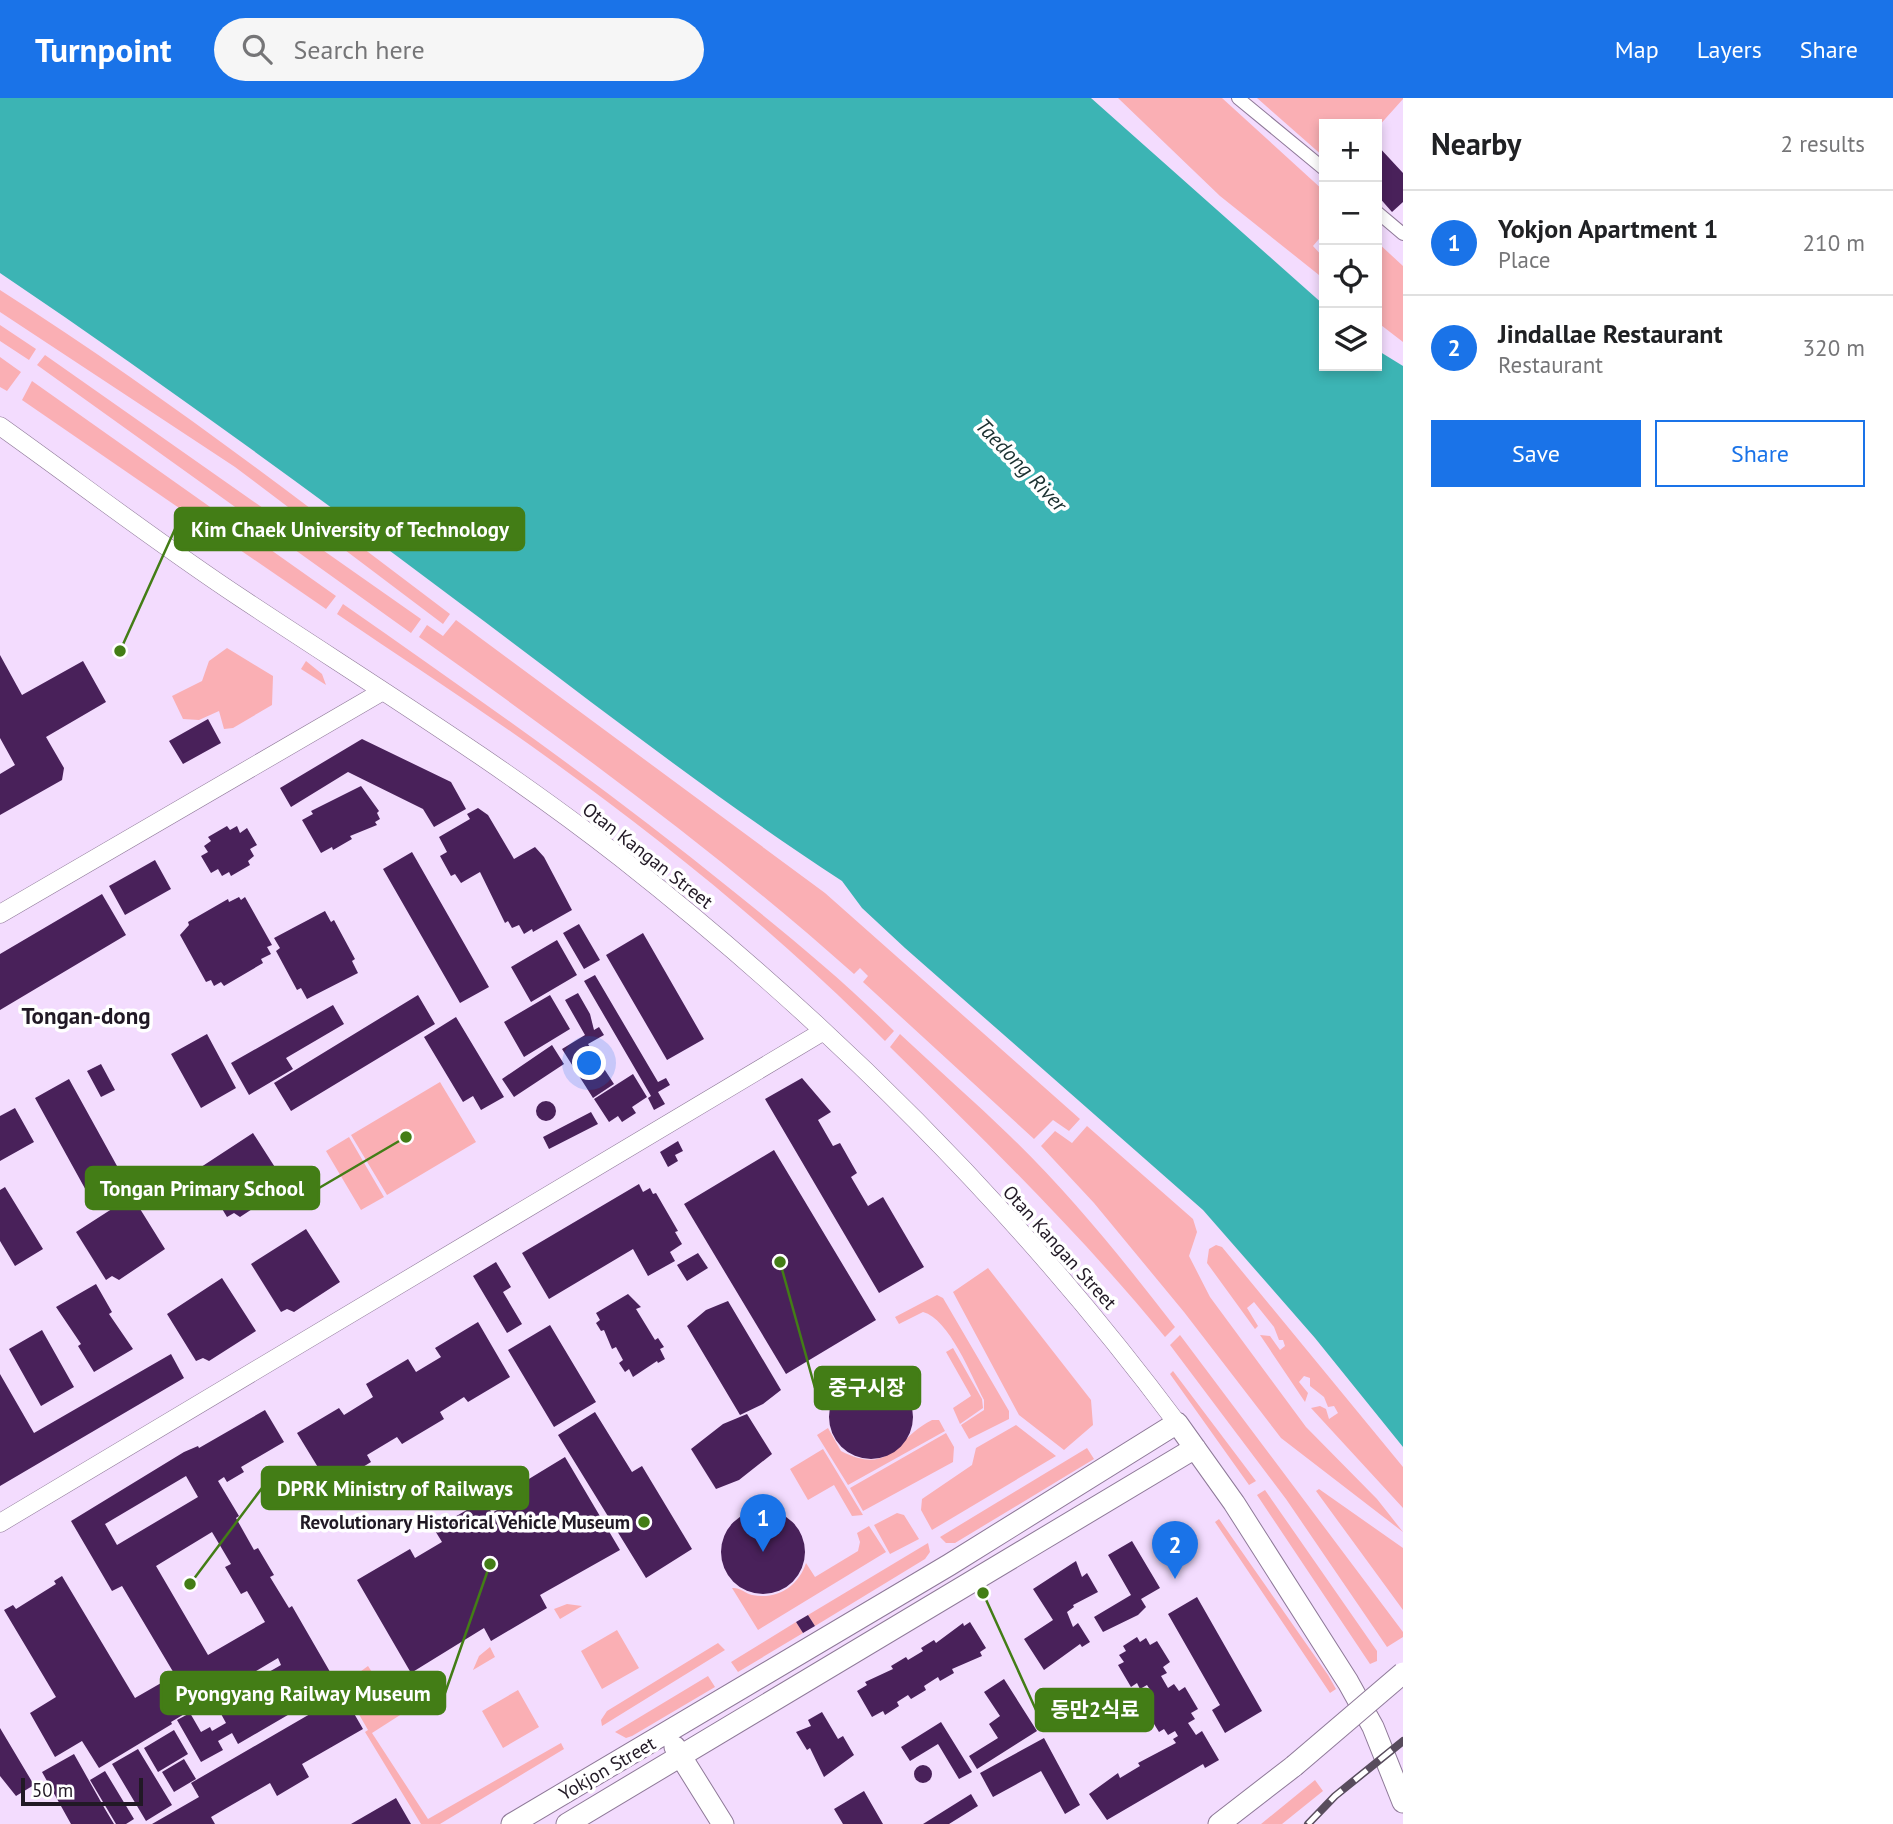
<!DOCTYPE html>
<meta charset="utf-8">
<style>
:root{--surface:#fff;--page:#f6f6f6;--text:#202124;--muted:#757577;--line:#e0e0e0;--accent:#1a73e8}
body{margin:0;font-family:"PT Sans","Noto Sans KR",sans-serif;background:var(--page);color:var(--text)}
.controls{position:absolute;right:21px;top:21px;display:grid;overflow:hidden;border-radius:0px;box-shadow:0 4px 10px #0003}
.controls button{width:63px;height:63px;display:grid;place-items:center;padding:0;border:0;border-bottom:2px solid var(--line);background:var(--surface);color:var(--text);font:35px sans-serif}
.scale{position:absolute;left:21px;bottom:18px;width:122px;box-sizing:border-box;padding-left:7px;border:4px solid #211925;border-top:0;font-size:19px;line-height:24px;white-space:nowrap;color:#211925;-webkit-text-stroke:5px #fff;paint-order:stroke}
.you{position:absolute;left:590px;top:966px;width:24px;height:24px;margin:-18px;border:5px solid #fff;border-radius:50%;background:#1a73e8;box-shadow:0 0 0 10px #1a73e833}
.badge{display:grid;place-items:center;width:46px;height:46px;border-radius:50%;background:var(--accent);color:#fff;font-size:23px;font-weight:700}
.pin{position:absolute;translate:-50% -58px;filter:drop-shadow(0 2px 4px #0008)}
.pin::after{content:'';position:absolute;top:37px;width:24px;height:21px;background:inherit;clip-path:polygon(0 0,100% 0,50% 100%)}
.list{margin:0;padding:0;list-style:none}
h2{display:flex;justify-content:space-between;align-items:center;height:91px;margin:0;padding:0 28px;font-size:30px}
h2 small{font-size:23px;font-weight:400;color:var(--muted)}
.list li{display:grid;grid-template-columns:46px 1fr auto;gap:21px;align-items:center;box-sizing:border-box;height:105px;padding:0 28px;border-top:2px solid var(--line)}
.list b{display:block;font-size:26px;white-space:nowrap}
.list p{margin:0;font-size:23px;white-space:nowrap;color:var(--muted)}
.list em{font-size:23px;font-style:normal;color:var(--muted)}
.actions{display:flex;gap:14px;padding:21px 28px}
.actions a{flex:1;padding:16px 0;border:2px solid var(--accent);border-radius:0px;text-align:center;font-size:24px;color:var(--accent)}
.actions .main{background:var(--accent);color:#fff}
.icon{flex:none;width:38px;height:38px;fill:none;stroke:currentColor;stroke-width:2;stroke-linecap:round;stroke-linejoin:round}
.map{position:relative;flex:none;width:1403px;height:1726px;overflow:hidden}
header{display:flex;align-items:center;gap:42px;box-sizing:border-box;height:98px;padding:0 35px;background:var(--accent);color:#fff}
header strong{font-size:33px}
nav{display:flex;gap:38px;margin-inline-start:auto;font-size:24px}
.search{width:490px;height:63px;background:var(--page);display:flex;align-items:center;gap:18px;box-sizing:border-box;padding:0 24px;border-radius:38px;color:var(--muted);font-size:26px}
main{display:flex}
aside{flex:1;background:var(--surface)}
.map>svg:first-child{display:block}
.green{fill:#faafb4}
.water{fill:#3cb4b4}
.building{fill:#49215a;fill-rule:evenodd}
.lines{fill:none;stroke-linecap:round;stroke-linejoin:round}
.street-casing{stroke:#8e7998;stroke-width:14}
.secondary-casing{stroke:#8e7998;stroke-width:19}
.primary-casing{stroke:#8e7998;stroke-width:23}
.street{stroke:#fff;stroke-width:12}
.secondary{stroke:#fff;stroke-width:18}
.primary{stroke:#fff;stroke-width:21}
.rail-casing{stroke:#584c5d;stroke-width:8}
.rail{stroke:#fff;stroke-width:5;stroke-dasharray:16;stroke-linecap:butt}
.primary-bridge-casing{stroke:#8e7998;stroke-width:23;stroke-linecap:butt}
.primary-bridge{stroke:#fff;stroke-width:21}
.poi-dot{fill:#437d16;stroke:#fff;stroke-width:2.5}
.labels{text-anchor:middle;stroke-width:7;stroke-linejoin:round;paint-order:stroke}
.street-label{font-size:19px;fill:#211925;stroke:#fff}
.poi-label{font-size:19px;font-weight:bold;fill:#211925;stroke:#fff;text-anchor:end}
.water-label{font-size:21px;font-style:italic;fill:#1a2f2f;stroke:#fff}
.quarter-label{font-size:23px;font-weight:bold;fill:#211925;stroke:#fff}
.leader{fill:none;stroke:#437d16;stroke-width:2.5}
.callout-dot{fill:#437d16;stroke:#fff;stroke-width:2.5}
.callout{fill:#437d16;stroke:#437d16;stroke-width:2.5}
.callout-label{font-size:21px;text-anchor:middle;font-weight:bold;fill:#fff}
</style>
<header>
<strong>Turnpoint</strong>
<div class="search"><svg class="icon" aria-label="search" viewBox="0 0 24 24"><circle cx="10" cy="10" r="6"/><path d="M15 15l6 6"/></svg>Search here</div>
<nav><a>Map</a><a>Layers</a><a>Share</a></nav>
</header>
<main>
<div class="map">
<svg width="1403" height="1726" viewBox="0 0 1403 1726">
<rect width="100%" height="100%" fill="#f3dcfe"/>
<path class="green" d="M1118,0H1222L1324,93V135L1313,148L1324,160V181L1220,98Z
M1257,0H1403V1L1377,30V26H1324V59Z
M1377,144L1403,168V244L1377,224Z
M0,192C145,284 281,388 417,491L450,516L443,526L235,369L0,214Z
M0,227L36,251L29,262L0,243Z
M45,257L421,521L411,535L37,267Z
M0,259L21,274L7,293L0,289Z
M32,283L336,498L326,511L22,302Z
M343,506C476,599 608,691 733,793C789,838 843,882 894,933L885,943C777,834 655,736 530,647C467,602 401,560 337,516Z
M456,522L825,795L1080,1021L1069,1033L1053,1022L1034,1041L863,884L868,878L860,870L854,876C716,753 569,646 419,539L427,527L443,538Z
M227,550L273,578L272,607L233,630L224,631L219,613L199,622L183,621L172,598L202,583L209,563Z
M306,563L322,576L326,587L301,571Z
M900,936C936,970 974,1003 1010,1038C1071,1097 1124,1163 1175,1229L1165,1239C1080,1135 985,1043 890,949Z
M440,984L476,1044L387,1097L351,1037Z
M1087,1028L1193,1121L1197,1134L1189,1158L1210,1199L1306,1329L1377,1401L1403,1434L1281,1340L1184,1214L1094,1105L1041,1048L1055,1033L1072,1045Z
M349,1039L384,1099L361,1112L326,1053Z
M1216,1147L1222,1149L1403,1369V1410L1311,1310L1320,1308L1326,1311L1329,1321L1338,1315L1334,1308L1328,1309L1324,1299L1310,1288V1280L1304,1278L1299,1284L1308,1295L1305,1304L1260,1237L1270,1238L1280,1252L1285,1248L1283,1242H1279L1274,1229L1254,1204L1247,1210L1258,1228L1255,1231L1207,1165L1209,1151Z
M988,1170L1091,1302L1093,1327L1064,1352L1019,1317L953,1194Z
M937,1197L943,1200L1009,1313V1321L969,1341L961,1327L984,1312V1302C971,1277 949,1221 923,1214L899,1226L895,1219Z
M1180,1237L1403,1534V1539L1387,1549L1286,1401L1170,1247Z
M953,1250L982,1301L983,1310L960,1326L953,1310L971,1298L946,1254Z
M1173,1273L1256,1383L1249,1387L1170,1276Z
M932,1322H939L945,1333L848,1387L817,1337L828,1330L841,1353C892,1379 895,1340 932,1322Z
M1016,1327L1056,1358L932,1432L921,1412L922,1401L972,1367L976,1350Z
M946,1335L954,1349L953,1364L863,1413L850,1390Z
M1087,1350L1094,1361L955,1445H946L940,1439Z
M823,1351L863,1417L852,1418L834,1387L808,1402L790,1371Z
M1319,1391L1403,1450V1512L1316,1393Z
M1265,1392L1377,1553V1563L1370,1566L1257,1397Z
M897,1415L904,1417L919,1441L890,1456L874,1427Z
M1219,1421L1328,1577L1336,1591L1330,1595L1215,1424Z
M869,1428L886,1454L758,1532L732,1490C739,1489 745,1495 752,1497C777,1502 798,1489 806,1465L815,1479L858,1453L860,1444L857,1435Z
M928,1445L930,1454L925,1461L815,1528L808,1517Z
M567,1506L582,1508L560,1521L554,1511Z
M796,1524L803,1535L738,1574L731,1564Z
M617,1532L639,1570L602,1591L581,1553Z
M718,1545L725,1552L602,1628L601,1622L607,1613Z
M490,1549L495,1559L473,1572L479,1558Z
M368,1568L381,1588L407,1576L422,1603L372,1635L428,1721L561,1645L564,1651L440,1726H421L365,1634L368,1632L342,1587Z
M708,1578L715,1589L632,1638L626,1640L615,1634Z
M518,1592L539,1629L503,1650L482,1613Z
M1315,1682L1323,1693L1282,1726H1261Z"/>
<path class="water" d="M0,0H1091L1324,207V268H1377V252L1403,268V1349L1315,1240L1203,1112L905,850L862,810L842,783C710,697 587,600 461,506C309,392 157,281 0,175Z"/>
<path class="building" d="M1377,47L1403,75V104L1392,114L1377,97Z
M0,557L22,597L83,563L106,604L46,639L64,670L62,682L0,717V676L15,667L0,640Z
M208,621L221,645L183,666L169,643Z
M362,641L451,684L466,711L434,729L423,711L348,674L291,709L280,690Z
M361,688L379,713L377,715L380,721L375,724L377,727L350,738L352,741L333,752L332,749L321,755L302,722L313,716L311,713Z
M478,710L488,717L514,761L535,749L544,759L572,812L533,834L532,831L524,836L519,827L512,830L508,823L505,825L480,774L461,785L455,776L451,778L440,758L447,754L439,739L470,721L467,716Z
M227,728L230,732L237,728L240,735L247,730L257,747L250,751L254,758L248,763L250,767L231,778L229,774L222,778L218,771L211,775L201,758L208,754L204,748L211,743L208,739Z
M412,754L489,889L460,905L383,771Z
M155,762L171,791L125,817L109,788Z
M102,796L126,837L0,912V856Z
M239,799L241,802L245,799L272,847L267,849L271,856L261,861L263,865L224,888L221,884L214,888L211,882L206,884L180,837L189,827L188,824L228,801L229,804Z
M325,813L331,824L334,822L355,861L352,863L358,875L307,901L301,890L297,892L276,853L280,850L274,840Z
M579,826L600,862L584,871L563,835Z
M643,835L704,941L667,962L606,857Z
M557,842L577,877L531,904L511,869Z
M595,877L658,984L666,980L670,987L658,994L665,1006L654,1012L648,1000L651,998L584,883Z
M578,895L590,916L594,932L599,929L604,937L588,946L614,986L593,1000L562,951L585,937L565,902Z
M418,897L435,926L291,1013L274,985Z
M550,897L570,931L524,959L504,924Z
M333,907L344,926L286,960L293,971L249,997L231,965Z
M456,919L504,999L481,1012L473,998L463,1004L424,939Z
M207,936L236,990L201,1010L171,956Z
M552,947L564,966L514,999L502,981Z
M101,966L115,992L101,999L87,973Z
M633,976L647,999L632,1009L636,1015L622,1024L618,1018L609,1024L594,1001Z
M802,980L831,1014L818,1022L833,1048L840,1045L857,1075L851,1079L868,1108L883,1099L924,1169L879,1195L765,1001Z
M69,981L122,1077L88,1096L35,1000Z
M536 1013a10 10 0 1 1 20 0a10 10 0 1 1-20 0Z
M15,1010L34,1044L0,1063V1018Z
M591,1014L598,1026L549,1051L543,1039Z
M253,1035L287,1088L240,1119L234,1115L227,1119L198,1071Z
M678,1043L683,1053L675,1057L678,1063L668,1069L660,1054Z
M774,1052L876,1222L786,1276L684,1106Z
M639,1086L643,1094L650,1090L653,1096L656,1095L678,1133L675,1134L682,1146L670,1154L675,1163L648,1178L633,1151L549,1201L522,1155Z
M5,1089L43,1151L15,1168L0,1143V1092Z
M132,1098L165,1151L119,1182L112,1178L106,1182L76,1134Z
M306,1131L340,1184L294,1214L287,1211L281,1214L251,1166Z
M698,1155L708,1170L687,1183L677,1167Z
M496,1164L511,1189L503,1194L522,1226L507,1235L473,1178Z
M222,1180L256,1233L209,1263L203,1260L196,1263L167,1216Z
M96,1186L112,1214L109,1216L133,1251L94,1274L78,1248L81,1246L56,1209Z
M628,1196L641,1209L636,1211L655,1242L658,1240L664,1249L660,1251L665,1261L658,1265L657,1263L633,1279L629,1271L625,1274L619,1265L623,1262L616,1249L612,1251L604,1232L601,1233L596,1225L600,1222L596,1215Z
M728,1203L781,1292L763,1306L740,1317L687,1228L706,1212Z
M478,1224L510,1279L468,1304L464,1299L440,1314L444,1321L402,1346L397,1339L367,1357L371,1364L330,1389L297,1335L339,1310L344,1317L373,1299L366,1286L408,1261L416,1274L441,1259L435,1250Z
M550,1227L596,1304L554,1329L508,1252Z
M42,1232L74,1289L41,1308L9,1251Z
M171,1256L184,1280L0,1388V1276L34,1335Z
M829 1319a42 42 0 1 1 84 0a42 42 0 1 1-84 0Z
M265,1312L284,1344L241,1369L244,1374L227,1384L224,1379L218,1383L239,1418L236,1420L254,1452L258,1450L274,1477L270,1479L289,1510L292,1508L363,1631L302,1666L309,1679L277,1698L270,1685L211,1719L215,1726H152L199,1699L191,1685L310,1616L305,1607L238,1646L232,1635L218,1643L223,1652L201,1664L177,1622L190,1615L201,1634L210,1629L212,1633L226,1625L215,1605L281,1567L278,1560L171,1624L172,1626L99,1670L82,1643L55,1659L30,1615L56,1599L4,1512L13,1507L16,1511L56,1486L54,1483L62,1478L135,1600L175,1577L122,1488L112,1493L71,1423L184,1354L198,1348L199,1350ZM186,1378L198,1399L117,1447L105,1426ZM212,1434L231,1466L225,1469L241,1496L247,1493L265,1524L208,1557L156,1468Z
M595,1314L632,1374L642,1368L692,1451L646,1480L558,1337Z
M747,1316L772,1356L739,1382L716,1391L691,1351L723,1326Z
M565,1359L620,1452L540,1497L547,1510L491,1543L484,1530L411,1575L357,1482L410,1451L415,1460L442,1444L434,1431L484,1402L492,1415L519,1399L514,1390Z
M721 1454a42 42 0 1 1 84 0a42 42 0 1 1-84 0Z
M1132,1443L1160,1490L1141,1501L1146,1509L1138,1517L1103,1534L1094,1519L1131,1497L1108,1457Z
M1076,1463L1082,1479L1087,1475L1098,1494L1073,1507L1074,1509L1067,1514L1073,1529L1078,1525L1090,1544L1082,1549L1080,1546L1044,1572L1024,1541L1053,1522L1033,1491Z
M1197,1499L1262,1613L1225,1635L1212,1612L1220,1607L1168,1516Z
M808,1517L815,1528L803,1535L796,1524Z
M970,1524L986,1550L980,1554L982,1558L952,1571L954,1575L940,1583L938,1579L924,1588L926,1592L911,1601L908,1597L897,1604L899,1608L885,1617L883,1613L872,1619L857,1593L867,1587L865,1584L893,1571L891,1568L906,1559L908,1562L923,1553L921,1550L934,1542L936,1545L963,1525L964,1528Z
M1137,1539L1140,1544L1146,1540L1150,1547L1157,1543L1170,1564L1163,1569L1167,1575L1161,1578L1168,1590L1174,1586L1179,1593L1185,1589L1198,1611L1191,1615L1195,1621L1188,1625L1196,1637L1202,1633L1219,1662L1205,1670L1203,1666L1107,1722L1089,1696L1118,1675L1120,1680L1140,1668L1138,1665L1176,1645L1173,1641L1178,1638L1175,1633L1168,1637L1164,1631L1159,1634L1146,1613L1151,1609L1147,1602L1154,1598L1147,1587L1140,1591L1137,1585L1131,1589L1118,1567L1124,1564L1119,1557L1126,1553L1123,1548Z
M1004,1581L1037,1633L977,1671L969,1658L998,1640L989,1626L1000,1618L984,1594Z
M822,1614L838,1641L843,1638L854,1657L824,1679L810,1650L807,1652L796,1634L811,1628L808,1622Z
M941,1624L972,1674L959,1681L938,1646L910,1663L901,1649Z
M0,1630L34,1687L16,1698L0,1678Z
M174,1632L188,1656L158,1674L144,1650Z
M1044,1640L1080,1707L1065,1716L1041,1673L993,1699L980,1675Z
M138,1651L172,1707L146,1723L112,1666Z
M74,1656L105,1711L114,1726H71L42,1674Z
M184,1661L196,1681L174,1694L162,1674Z
M914 1676a9 9 0 1 1 18 0a9 9 0 1 1-18 0Z
M105,1673L134,1721L126,1726H116L90,1682Z
M864,1693L883,1726H843L834,1711Z
M971,1696L978,1708L949,1726H923Z
M396,1700L411,1726H351Z"/>
<g class="lines">
<defs>
<path id="street" d="M1238,0L1324,71
M1377,114L1403,136"/>
<path id="secondary" d="M0,328C80,385 159,446 241,500C369,585 500,665 621,760C828,923 1019,1113 1177,1325
M0,816L383,593
M0,1425L822,934"/>
<path id="primary" d="M675,1649L723,1726
M512,1726L949,1467L1177,1325L1234,1405L1348,1584L1373,1629L1403,1704
M567,1726L1195,1350
M1219,1726L1294,1668"/>
</defs>
<use href="#street" class="street-casing"/>
<use href="#secondary" class="secondary-casing"/>
<use href="#primary" class="primary-casing"/>
<use href="#street" class="street"/>
<use href="#secondary" class="secondary"/>
<use href="#primary" class="primary"/>
<defs>
<path id="rail" d="M1308,1726L1335,1698L1403,1643"/>
</defs>
<use href="#rail" class="rail-casing"/>
<use href="#rail" class="rail"/>
<defs>
<path id="primary-bridge" d="M1294,1668L1403,1575"/>
</defs>
<use href="#primary-bridge" class="primary-bridge-casing"/>
<use href="#primary-bridge" class="primary-bridge"/>
</g>
<circle class="poi-dot" cx="644" cy="1424" r="7"/>
<g class="labels">
<g class="street-label">
<text transform="translate(648 757) rotate(38)" y="7">Otan Kangan Street</text>
<text transform="translate(1060 1149) rotate(48)" y="7">Otan Kangan Street</text>
<text transform="translate(607 1670) rotate(-30)" y="7">Yokjon Street</text>
</g>
<g class="poi-label">
<text x="630" y="1431">Revolutionary Historical Vehicle Museum</text>
</g>
<g class="water-label">
<text transform="translate(1021 367) rotate(46)" y="7">Taedong River</text>
</g>
<g class="quarter-label">
<text x="86" y="926">Tongan-dong</text>
</g>
</g>
<path class="leader" d="M120 553L175 431M406 1039L319 1090M780 1164L815 1290M190 1486L262 1390M490 1466L445 1595M983 1495L1036 1612"/>
<g class="callout-dot">
<circle cx="120" cy="553" r="7"/>
<circle cx="406" cy="1039" r="7"/>
<circle cx="780" cy="1164" r="7"/>
<circle cx="190" cy="1486" r="7"/>
<circle cx="490" cy="1466" r="7"/>
<circle cx="983" cy="1495" r="7"/>
</g>
<g class="callout">
<rect x="175" y="410" width="349" height="42" rx="7"/>
<rect x="86" y="1069" width="233" height="42" rx="7"/>
<rect x="815" y="1269" width="105" height="42" rx="7"/>
<rect x="262" y="1369" width="266" height="42" rx="7"/>
<rect x="161" y="1574" width="284" height="42" rx="7"/>
<rect x="1036" y="1591" width="117" height="42" rx="7"/>
</g>
<g class="callout-label">
<text x="350" y="439">Kim Chaek University of Technology</text>
<text x="202" y="1098">Tongan Primary School</text>
<text x="867" y="1297">중구시장</text>
<text x="395" y="1398">DPRK Ministry of Railways</text>
<text x="303" y="1603">Pyongyang Railway Museum</text>
<text x="1095" y="1619">동만2식료</text>
</g>
</svg>
<div class="controls">
<button>+</button>
<button>−</button>
<button><svg class="icon" aria-label="locate" viewBox="0 0 24 24"><circle cx="12" cy="12" r="6"/><path d="M12 2v4M12 18v4M2 12h4M18 12h4"/></svg></button>
<button><svg class="icon" aria-label="layers" viewBox="0 0 24 24"><path d="M12 4l9 5-9 5-9-5zM3 14l9 5 9-5"/></svg></button>
</div>
<div class="scale">50 m</div>
<div class="you"></div>
<div class="pin badge" style="left:763px;top:1454px">1</div>
<div class="pin badge" style="left:1175px;top:1481px">2</div>
</div>
<aside>
<h2>Nearby<small>2 results</small></h2>
<ul class="list">
<li><span class="badge">1</span><div><b>Yokjon Apartment 1</b><p>Place</p></div><em>210 m</em></li>
<li><span class="badge">2</span><div><b>Jindallae Restaurant</b><p>Restaurant</p></div><em>320 m</em></li>
</ul>
<div class="actions"><a class="main">Save</a><a>Share</a></div>
</aside>
</main>
